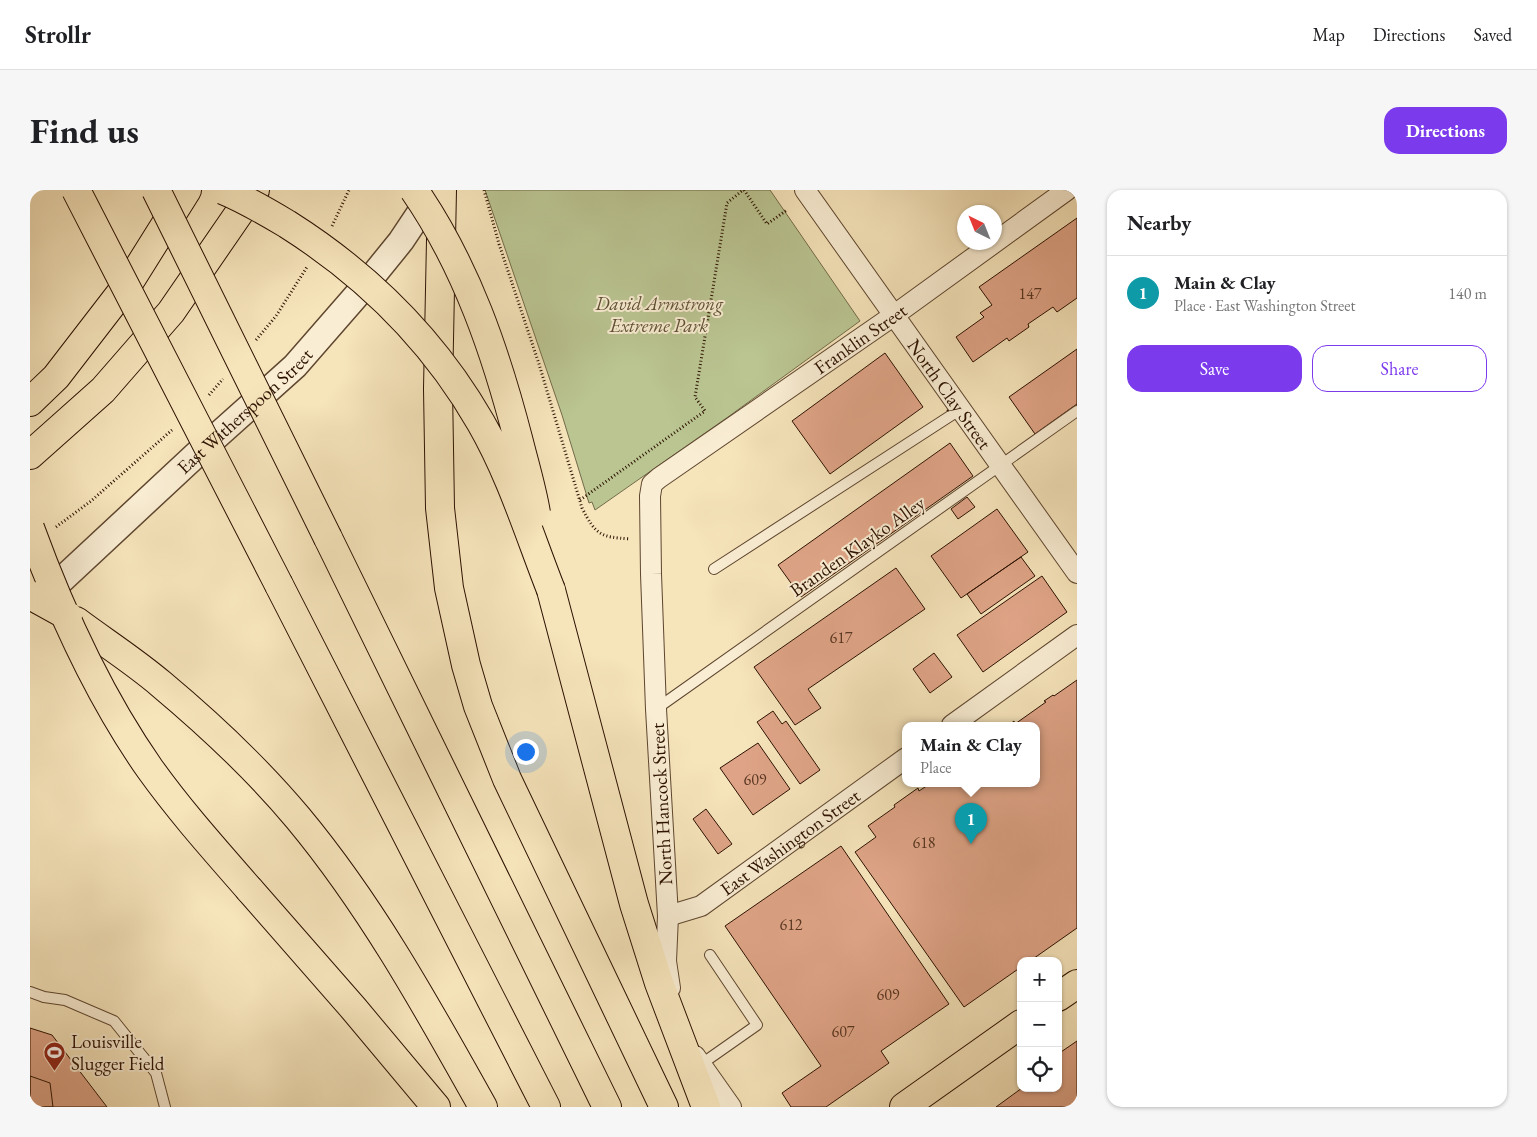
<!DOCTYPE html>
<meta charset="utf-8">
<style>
:root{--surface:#fff;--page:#f6f6f6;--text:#202124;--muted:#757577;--line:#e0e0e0;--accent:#7c3aed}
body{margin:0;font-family:"EB Garamond",serif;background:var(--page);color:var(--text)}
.controls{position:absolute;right:15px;bottom:15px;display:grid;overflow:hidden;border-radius:10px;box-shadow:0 1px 4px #0004}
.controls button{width:45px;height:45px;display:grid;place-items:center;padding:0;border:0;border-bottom:1px solid var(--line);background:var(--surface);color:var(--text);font:25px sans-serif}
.compass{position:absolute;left:927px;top:15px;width:45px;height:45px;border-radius:50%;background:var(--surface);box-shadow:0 1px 4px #0004;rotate:317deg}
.you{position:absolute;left:495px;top:561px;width:18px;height:18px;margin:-12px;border:4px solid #fff;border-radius:50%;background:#1a73e8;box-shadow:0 0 0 8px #1a73e833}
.badge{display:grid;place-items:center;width:32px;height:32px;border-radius:50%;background:var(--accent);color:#fff;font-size:16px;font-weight:700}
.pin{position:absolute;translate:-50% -41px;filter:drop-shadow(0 1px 2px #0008)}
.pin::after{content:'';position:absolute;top:26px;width:18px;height:15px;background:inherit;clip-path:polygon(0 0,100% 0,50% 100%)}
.popup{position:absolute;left:872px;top:532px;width:138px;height:65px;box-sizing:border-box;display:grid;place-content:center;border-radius:10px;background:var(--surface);filter:drop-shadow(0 1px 4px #0005);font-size:16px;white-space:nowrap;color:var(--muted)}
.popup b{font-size:19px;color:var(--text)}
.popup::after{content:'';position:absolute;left:50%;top:100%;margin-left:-10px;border:10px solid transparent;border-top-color:var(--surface)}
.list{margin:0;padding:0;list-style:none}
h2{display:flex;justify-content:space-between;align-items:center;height:65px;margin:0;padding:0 20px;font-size:21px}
h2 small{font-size:16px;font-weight:400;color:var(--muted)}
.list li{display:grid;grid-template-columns:32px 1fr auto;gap:15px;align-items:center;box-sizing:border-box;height:75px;padding:0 20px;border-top:1px solid var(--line)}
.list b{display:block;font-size:19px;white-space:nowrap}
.list p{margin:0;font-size:16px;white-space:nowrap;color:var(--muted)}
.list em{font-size:16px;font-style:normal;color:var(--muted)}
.actions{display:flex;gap:10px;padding:15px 20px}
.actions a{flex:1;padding:11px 0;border:1px solid var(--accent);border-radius:15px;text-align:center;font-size:18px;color:var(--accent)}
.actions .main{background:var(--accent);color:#fff}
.icon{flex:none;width:28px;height:28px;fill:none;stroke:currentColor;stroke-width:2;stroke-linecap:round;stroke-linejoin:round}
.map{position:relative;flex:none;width:1047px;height:917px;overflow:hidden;border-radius:15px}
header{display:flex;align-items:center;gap:30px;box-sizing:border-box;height:70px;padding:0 25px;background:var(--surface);border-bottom:1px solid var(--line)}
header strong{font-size:24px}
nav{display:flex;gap:28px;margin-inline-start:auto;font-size:18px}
.intro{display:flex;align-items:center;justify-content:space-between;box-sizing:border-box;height:120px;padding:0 30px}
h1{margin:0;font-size:35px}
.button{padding:12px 22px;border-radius:15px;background:var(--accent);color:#fff;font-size:18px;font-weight:700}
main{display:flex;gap:30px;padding:0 30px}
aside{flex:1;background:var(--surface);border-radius:15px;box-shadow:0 1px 4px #0004}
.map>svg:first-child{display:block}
.green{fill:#bac592;stroke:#736b49}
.building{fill:#dfa487;stroke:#2c1100}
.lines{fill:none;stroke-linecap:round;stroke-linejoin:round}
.service-casing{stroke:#5e462f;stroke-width:12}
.minor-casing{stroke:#5e462f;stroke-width:22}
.tertiary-casing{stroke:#5e462f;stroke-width:28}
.primary-casing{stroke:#2c1100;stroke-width:30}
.motorway-casing{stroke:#2c1100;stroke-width:30}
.path{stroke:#2c1100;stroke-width:3;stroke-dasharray:1 2.5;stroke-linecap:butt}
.service{stroke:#f9edd3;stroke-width:10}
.minor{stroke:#f9edd3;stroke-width:20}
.tertiary{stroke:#f9edd3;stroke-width:25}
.primary{stroke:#f6e4bb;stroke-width:28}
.motorway{stroke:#f6e4bb;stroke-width:28}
.motorway-bridge-casing{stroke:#2c1100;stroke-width:30;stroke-linecap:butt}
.motorway-bridge{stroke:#f6e4bb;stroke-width:28}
.labels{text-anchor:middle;stroke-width:4;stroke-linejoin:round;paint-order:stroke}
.number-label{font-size:16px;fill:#593622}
.park-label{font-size:19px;font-style:italic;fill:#5e5033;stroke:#f9edd3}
.street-label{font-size:19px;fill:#2c1100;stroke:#f9edd3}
.poi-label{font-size:19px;fill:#2c1100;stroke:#f9edd3;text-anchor:start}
</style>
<header>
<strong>Strollr</strong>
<nav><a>Map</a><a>Directions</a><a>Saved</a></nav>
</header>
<div class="intro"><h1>Find us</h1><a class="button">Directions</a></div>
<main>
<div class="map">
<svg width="1047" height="917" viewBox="0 0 1047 917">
<rect width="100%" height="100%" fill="#f6e4bb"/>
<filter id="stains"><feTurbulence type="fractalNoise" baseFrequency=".004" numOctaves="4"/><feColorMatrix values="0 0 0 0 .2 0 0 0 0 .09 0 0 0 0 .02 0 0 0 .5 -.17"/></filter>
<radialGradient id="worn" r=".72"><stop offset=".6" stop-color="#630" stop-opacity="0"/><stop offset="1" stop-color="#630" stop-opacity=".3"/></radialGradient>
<path class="green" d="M455,0H740L830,131L698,227L565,320L562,312L559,313L532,225Z"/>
<path class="building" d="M1047,28V108L1027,122L1023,117L998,134L999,137L979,151L977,148L943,172L926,147L954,127L950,123L962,115L949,97Z
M1047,159V214L1005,244L979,207Z
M855,163L893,217L800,284L762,231Z
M920,253L943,286L771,407L748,375Z
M937,307L945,317L928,329L921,319Z
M967,319L998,362L931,408L901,366Z
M991,367L1005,386L951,424L937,404Z
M866,378L895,419L778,499L791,518L765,535L724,477Z
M1012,386L1037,422L953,482L927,445Z
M904,463L922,487L900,503L883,479Z
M1047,490V738L1000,771H991V777L934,817L825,662L846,647L838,636L865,617L864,615L888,598L889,601L901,593H1006V535H979L984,531L985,534L1016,512L1014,511L1023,505L1024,506Z
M743,521L752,534L756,531L790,580L770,594L727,532Z
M728,553L760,599L723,625L690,578Z
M676,619L702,654L688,664L663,629Z
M811,656L919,814L851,861L859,873L796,917H761L752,903L791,876L695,736Z
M0,838L22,845L77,917H0Z
M1047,851V917H966L992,898H1028V864Z
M0,886L20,893L23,917H0Z"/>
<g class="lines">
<defs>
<path id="service" d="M684,379L931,219
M626,519L1047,221
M0,802L14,807L35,810L84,831L126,883L135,917
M670,875L727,835L680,765"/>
<g id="minor">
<path id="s1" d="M775,0L1047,383"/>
<path d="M922,535L1047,445"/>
<path id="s2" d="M638,726L671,716L876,568"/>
<path id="s3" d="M640,798L636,771L638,726L626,519L621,384L620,306L622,294L629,288L863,126L1037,0"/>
<path d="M665,866L701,917"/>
</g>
<g id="tertiary">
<path id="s4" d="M9,411L169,262L265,176L333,98L371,51L405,0"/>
</g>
<path id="primary" d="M1028,807L1047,794
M874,917L991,834"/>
<path id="motorway" d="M412,0L408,199L410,318L419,398L436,475L448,516L477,589L634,917
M0,212L26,187L100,91L157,0
M0,265L73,200L141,122L225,0
M298,348L577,917
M249,395L516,917
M521,400L604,714L629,793L676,917
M46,431C74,452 104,471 131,494C180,535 227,579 268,628C342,717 397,817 453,917
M219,699L324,819L406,917"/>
</defs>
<use href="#service" class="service-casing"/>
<use href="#minor" class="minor-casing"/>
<use href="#tertiary" class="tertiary-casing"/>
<use href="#primary" class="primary-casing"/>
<use href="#motorway" class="motorway-casing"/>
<path class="path" d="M454,0L469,54L509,174L552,318C566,345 570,347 600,349
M714,0L737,34L757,20
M302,36L319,0
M226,150L246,126L277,77
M179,205L193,189
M550,310L675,221L665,207L697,13L713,0
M26,337L61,311L142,240"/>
<use href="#service" class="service"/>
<use href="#minor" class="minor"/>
<use href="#tertiary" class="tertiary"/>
<use href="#primary" class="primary"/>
<use href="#motorway" class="motorway"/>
<defs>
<path id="motorway-bridge" d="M46,0L249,395
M126,0L298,348
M193,0C215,9 237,22 257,34C336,84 404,151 451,233C481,285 499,344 521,400
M384,0C437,77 466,163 489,252C495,276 502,299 506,323
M0,338C31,423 68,505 120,579C150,621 185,660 219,699
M0,405L38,426"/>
</defs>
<use href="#motorway-bridge" class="motorway-bridge-casing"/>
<use href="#motorway-bridge" class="motorway-bridge"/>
</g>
<defs>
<symbol id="stadium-pin" viewBox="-11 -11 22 30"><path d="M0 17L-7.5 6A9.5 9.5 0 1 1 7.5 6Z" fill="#8f2418" stroke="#f9edd3"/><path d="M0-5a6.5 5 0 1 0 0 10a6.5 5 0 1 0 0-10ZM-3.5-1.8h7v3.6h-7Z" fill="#fff"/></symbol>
</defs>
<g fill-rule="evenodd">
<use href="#stadium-pin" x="12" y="850" width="25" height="34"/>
</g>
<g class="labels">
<g class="number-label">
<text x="1000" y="109">147</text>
<text x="811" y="453">617</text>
<text x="725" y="595">609</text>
<text x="894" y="658">618</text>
<text x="761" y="740">612</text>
<text x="858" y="810">609</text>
<text x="813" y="847">607</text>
</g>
<g class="park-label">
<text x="629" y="120">David Armstrong<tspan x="629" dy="22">Extreme Park</tspan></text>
</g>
<g class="street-label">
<text dy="7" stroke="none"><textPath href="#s3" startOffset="759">Franklin Street</textPath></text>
<text dy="7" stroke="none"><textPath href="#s1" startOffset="250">North Clay Street</textPath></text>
<text dy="7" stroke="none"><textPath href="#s4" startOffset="280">East Witherspoon Street</textPath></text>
<text transform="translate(827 356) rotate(-35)" y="7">Branden Klayko Alley</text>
<text transform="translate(631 614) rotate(-93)" y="7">North Hancock Street</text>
<text dy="7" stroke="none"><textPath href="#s2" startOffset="144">East Washington Street</textPath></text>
</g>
<g class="poi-label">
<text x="41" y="858">Louisville<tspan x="41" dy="22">Slugger Field</tspan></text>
</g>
</g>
<rect width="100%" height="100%" filter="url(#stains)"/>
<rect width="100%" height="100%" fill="url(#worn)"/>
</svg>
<div class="controls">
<button>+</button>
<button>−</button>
<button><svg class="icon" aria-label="locate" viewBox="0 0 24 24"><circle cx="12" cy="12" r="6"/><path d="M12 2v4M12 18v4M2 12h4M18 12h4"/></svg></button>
</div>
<svg class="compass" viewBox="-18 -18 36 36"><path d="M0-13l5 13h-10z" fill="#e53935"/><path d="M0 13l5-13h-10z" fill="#757577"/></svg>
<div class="you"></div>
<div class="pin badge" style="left:941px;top:654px;background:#0f9aa8">1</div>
<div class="popup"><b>Main &amp; Clay</b>Place</div>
</div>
<aside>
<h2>Nearby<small></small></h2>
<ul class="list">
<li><span class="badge" style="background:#0f9aa8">1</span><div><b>Main &amp; Clay</b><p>Place · East Washington Street</p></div><em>140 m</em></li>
</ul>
<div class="actions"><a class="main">Save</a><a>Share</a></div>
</aside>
</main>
